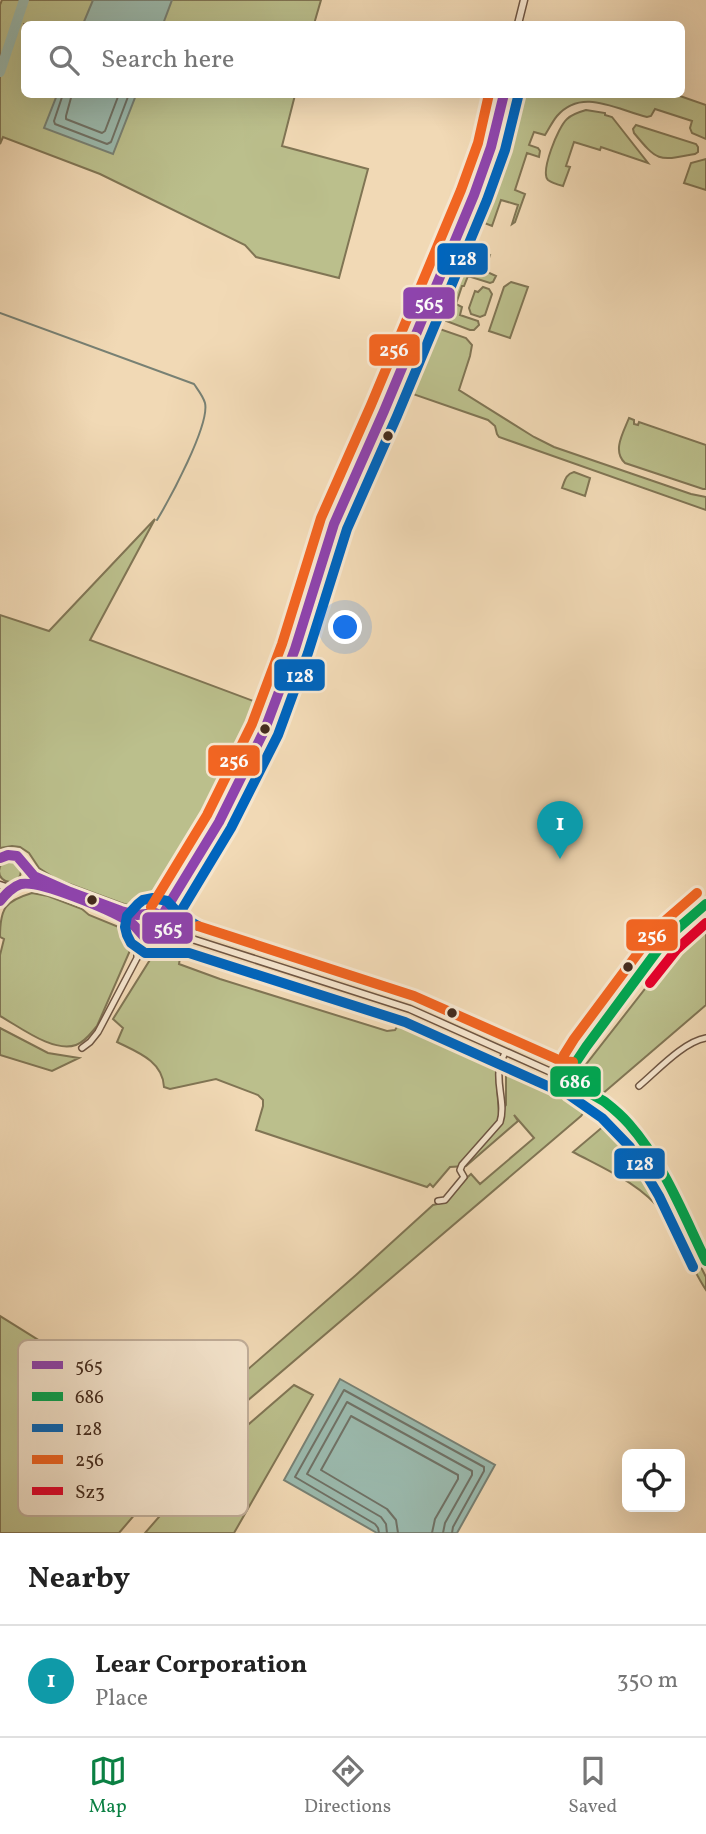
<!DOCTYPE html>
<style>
:root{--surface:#fff;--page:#f6f6f6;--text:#222;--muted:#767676;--line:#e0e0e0;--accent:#0b8043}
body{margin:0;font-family:Vollkorn,serif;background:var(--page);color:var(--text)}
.controls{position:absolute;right:21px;bottom:21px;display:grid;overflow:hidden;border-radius:10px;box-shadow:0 7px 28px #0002}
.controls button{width:63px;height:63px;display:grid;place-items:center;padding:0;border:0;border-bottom:2px solid var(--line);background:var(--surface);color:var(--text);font:35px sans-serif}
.you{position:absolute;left:346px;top:628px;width:24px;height:24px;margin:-18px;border:5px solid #fff;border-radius:50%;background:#1a73e8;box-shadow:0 0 0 10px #1a73e833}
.badge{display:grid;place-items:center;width:46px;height:46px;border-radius:50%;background:var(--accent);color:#fff;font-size:23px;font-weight:700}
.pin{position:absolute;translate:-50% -58px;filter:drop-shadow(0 2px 4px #0008)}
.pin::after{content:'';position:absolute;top:37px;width:24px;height:21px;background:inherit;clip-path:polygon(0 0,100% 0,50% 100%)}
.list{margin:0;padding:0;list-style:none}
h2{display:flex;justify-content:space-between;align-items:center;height:91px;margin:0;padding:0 28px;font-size:30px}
h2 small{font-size:23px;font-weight:400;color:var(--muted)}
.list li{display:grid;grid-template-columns:46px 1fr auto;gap:21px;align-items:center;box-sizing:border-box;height:112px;padding:0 28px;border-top:2px solid var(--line)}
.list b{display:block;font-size:26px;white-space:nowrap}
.list p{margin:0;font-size:23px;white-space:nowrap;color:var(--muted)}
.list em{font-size:23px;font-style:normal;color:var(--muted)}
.icon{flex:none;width:38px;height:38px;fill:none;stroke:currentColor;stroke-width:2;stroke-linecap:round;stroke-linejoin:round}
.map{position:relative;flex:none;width:706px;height:1533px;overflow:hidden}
.search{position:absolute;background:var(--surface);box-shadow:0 7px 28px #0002;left:21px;right:21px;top:21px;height:77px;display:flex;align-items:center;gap:18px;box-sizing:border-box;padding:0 24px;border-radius:10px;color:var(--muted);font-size:26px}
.sheet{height:203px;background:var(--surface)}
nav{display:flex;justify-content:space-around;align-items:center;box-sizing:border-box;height:98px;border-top:2px solid var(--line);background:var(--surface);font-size:19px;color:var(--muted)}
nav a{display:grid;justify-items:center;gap:4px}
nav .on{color:var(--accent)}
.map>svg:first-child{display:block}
.green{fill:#bbbf8c;stroke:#807554;stroke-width:2}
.water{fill:#9bbaae;stroke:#788174;stroke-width:2}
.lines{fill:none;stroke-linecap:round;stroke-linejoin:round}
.shore{stroke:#707266;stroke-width:2}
.stream{stroke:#788174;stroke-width:2}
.river{stroke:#9bbaae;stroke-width:10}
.minor-casing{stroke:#6f5643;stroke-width:8}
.tertiary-casing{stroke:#6f5643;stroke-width:9}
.minor{stroke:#f6e6cf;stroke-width:5}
.tertiary{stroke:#f6e6cf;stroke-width:6}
.bus-1-casing{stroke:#f6e6cf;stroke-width:16}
.bus-2-casing{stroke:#f6e6cf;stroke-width:16}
.bus-3-casing{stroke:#f6e6cf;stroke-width:16}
.bus-4-casing{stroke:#f6e6cf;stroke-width:16}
.bus-5-casing{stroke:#f6e6cf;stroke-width:16}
.bus-1{stroke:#8e44ad;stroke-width:10}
.bus-2{stroke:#00a651;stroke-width:10}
.bus-3{stroke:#0065bd;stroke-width:10}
.bus-4{stroke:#f26522;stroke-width:10}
.bus-5{stroke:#e4002b;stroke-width:10}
.bus-dot{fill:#442b1d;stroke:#f6e6cf;stroke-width:2.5}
.key{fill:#f6e6cf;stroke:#c1ae9a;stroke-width:2}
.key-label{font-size:19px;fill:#442b1d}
.line-badge{stroke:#f6e6cf;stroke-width:2.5}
.badge-label{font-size:19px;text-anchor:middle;font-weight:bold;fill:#fff}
</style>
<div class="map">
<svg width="706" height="1533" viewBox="0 0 706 1533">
<rect width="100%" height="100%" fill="#f1d9b5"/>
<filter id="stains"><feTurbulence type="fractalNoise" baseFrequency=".00286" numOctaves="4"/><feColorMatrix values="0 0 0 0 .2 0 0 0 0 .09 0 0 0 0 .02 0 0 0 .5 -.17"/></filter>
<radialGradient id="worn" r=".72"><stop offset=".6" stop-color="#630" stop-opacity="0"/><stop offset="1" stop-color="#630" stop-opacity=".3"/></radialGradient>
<path class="green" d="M2,0H321L314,24H24V94L295,95L282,146L368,169L339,278L256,257L245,245L100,174L3,137L0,144V5Z
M677,95L706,105V139L692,133L690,128L692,121L655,109L651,116L647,117C617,110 582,87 557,116C552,122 549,129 545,135L534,132L529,145L538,148L540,151L539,157L527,153L515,190L525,194L515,222L512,224L518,205L501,200L492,226L482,222L472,249L490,255L485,271L496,276L493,282L490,283L468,276L464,286H462L456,304L462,307L460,315L478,321L479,325L474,330H470L433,316L491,173L506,122L511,95Z
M586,110L605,113V115L612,117L648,163L601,147L600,150L574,142L566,166L570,167L563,186C559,185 552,183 548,180C540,172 558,127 567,119C572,114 579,112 586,110Z
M636,125L696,144L698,147V152L695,154C658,161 658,162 634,133L633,129Z
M706,159V190L684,183L691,163Z
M511,282L528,287L510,338L489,331L504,287Z
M483,287L489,289L492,294L485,315L480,317L471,314L469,308L475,291L478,292Z
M428,325L466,338L472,345L470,356L459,390L534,437L554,447L691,494L706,497V510L499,437L497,434L495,426L488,420L407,392L402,387Z
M629,418L634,420V424L638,425L639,422L706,445V489H703L625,463C612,451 623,433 629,418Z
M574,472L590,478L585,496L562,488C565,480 566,474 574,472Z
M155,519L90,640L264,705L245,760L198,846L165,897L131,906L121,903L56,879L39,868L29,853L20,847L12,846L0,848V615L49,631Z
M-1 871a11 11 0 1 1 22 0a11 11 0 1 1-22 0Z
M32,893L48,896L82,909L89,915L126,930L132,946L97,1026C91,1033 85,1042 76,1045C53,1053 20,1027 0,1016V955L4,939L0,937C0,908 5,901 32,893Z
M706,921V1005L601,1095L584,1084L586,1081L583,1073L584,1067L673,953Z
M168,954L180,958L179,964L220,979L387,1031L395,1030L402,1019L498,1060L496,1073L499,1114L506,1105V1064L568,1089L584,1099L587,1108L581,1116L199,1442L165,1479L119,1533H0V1316L149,1409L183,1426L356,1275L433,1205C453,1202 457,1186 471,1174L480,1184L534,1138L514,1115L518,1121L466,1166L450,1167L433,1187L430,1184L427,1187L256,1130L263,1106V1100L258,1095L216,1079L170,1089L164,1087C163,1061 137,1052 117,1042L123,1028L113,1019L153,955Z
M0,1028L48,1053L79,1058L52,1071L0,1055Z
M612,1119L628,1135L647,1161L706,1277V1290C690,1266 681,1237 663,1213C641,1184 605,1169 573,1152Z
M294,1385L313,1395L234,1533H145L212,1456Z"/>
<path class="water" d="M93,0H172L163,24H83Z
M57,95H136L113,154L44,128Z
M340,1379L495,1465L457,1533H377L284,1480Z"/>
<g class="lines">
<path class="shore" d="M63,94L54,121L55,124L107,144L111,142L129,94
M72,94L66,116V119L102,133L105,131L119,94
M379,1533L378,1528L375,1524L295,1477L344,1390L484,1467V1471L453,1527L452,1533
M387,1533L386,1524L381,1517L307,1474L347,1402L472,1471V1475L445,1523L443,1533
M398,1533L396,1520L387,1509L321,1470L351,1416L458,1475V1479L435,1519L432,1533"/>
<path class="stream" d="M0,313L194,384C198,390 203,396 205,403C210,425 169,500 157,520"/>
<path class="river" d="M0,72L24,0"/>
<defs>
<path id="minor" d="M137,958V951L144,936
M82,1048L90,1042L98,1032L137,958L152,940
M639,1086C657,1071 683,1042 706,1038
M438,1201L445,1200L464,1177L460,1170L462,1165L500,1122C506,1103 495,1083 500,1063C502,1059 504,1056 505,1052"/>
<path id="tertiary" d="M518,24L524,0
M0,858C23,846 21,866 34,876L120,911L135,915H144L151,911L159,912L165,917L173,928L188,937
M0,885L9,888H14L22,884L44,887L123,918L133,924L145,938L149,940L171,938L192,939L220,948L410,1009L551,1072L558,1075L572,1076
M0,901L11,888
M706,904L676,930L660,947L586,1047L576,1062L572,1076C577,1090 594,1094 605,1102C613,1108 622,1116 629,1124C662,1160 684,1217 706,1261
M163,914L219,822L250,762L265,729L295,649L334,524L384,411L474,195L491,147L504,94"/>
</defs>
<use href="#minor" class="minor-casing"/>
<use href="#tertiary" class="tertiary-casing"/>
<use href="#minor" class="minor"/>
<use href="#tertiary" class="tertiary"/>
<defs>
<path id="bus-1" d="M0,858L8,855L17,856L34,876L70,892L121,911L137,915L155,913L163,916L167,920L168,930L158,940L147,939C140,934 136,925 128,921C110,910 40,880 21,884C12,887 6,894 0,901
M163,914L219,822L265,729L295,649L334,524L384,411L474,195L491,147L504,94"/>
<path id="bus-2" d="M706,904L676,930L660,947L586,1047L576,1062L572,1076C579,1090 593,1094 605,1102C614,1109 622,1116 629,1124C664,1164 683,1214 706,1261"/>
<path id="bus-3" d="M175,921L231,828L278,735L308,653L347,529L397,416L487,200L505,150L518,97
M198,926L181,916L167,901L153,898L143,900L138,904L127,916L125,927L127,935L131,943L145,953H189L405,1022L552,1088L571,1090
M559,1082L569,1095L602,1118L630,1147L659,1196L693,1267"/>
<path id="bus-4" d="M151,907L207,815L252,724L282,644L321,518L371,405L461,190L478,143L489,94
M198,926L414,996L561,1061L573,1062
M559,1072L564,1055L574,1039L650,937L667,919L697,893"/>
<path id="bus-5" d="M650,983L677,949L706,923"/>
</defs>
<use href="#bus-1" class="bus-1-casing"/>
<use href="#bus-2" class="bus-2-casing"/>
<use href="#bus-3" class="bus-3-casing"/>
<use href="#bus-4" class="bus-4-casing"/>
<use href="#bus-5" class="bus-5-casing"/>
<use href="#bus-1" class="bus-1"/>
<use href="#bus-2" class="bus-2"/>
<use href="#bus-3" class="bus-3"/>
<use href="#bus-4" class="bus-4"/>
<use href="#bus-5" class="bus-5"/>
</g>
<g class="bus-dot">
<circle cx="388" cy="436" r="6"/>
<circle cx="265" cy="729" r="6"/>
<circle cx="92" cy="900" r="6"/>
<circle cx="628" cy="967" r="6"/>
<circle cx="452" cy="1013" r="6"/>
</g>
<rect x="18" y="1340" width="230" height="176" rx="10" class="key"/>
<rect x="32" y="1361" width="31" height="8" fill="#8e44ad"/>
<rect x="32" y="1392" width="31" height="9" fill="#00a651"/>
<rect x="32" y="1424" width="31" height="8" fill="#0065bd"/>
<rect x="32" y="1455" width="31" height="9" fill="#f26522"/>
<rect x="32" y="1487" width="31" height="8" fill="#e4002b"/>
<g class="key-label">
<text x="75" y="1372">565</text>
<text x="75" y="1403">686</text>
<text x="75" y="1435">128</text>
<text x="75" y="1466">256</text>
<text x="75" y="1498">Sz3</text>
</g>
<g class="line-badge">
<rect x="436" y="242" width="53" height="34" rx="7" fill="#0065bd"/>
<rect x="402" y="286" width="54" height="34" rx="7" fill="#8e44ad"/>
<rect x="368" y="333" width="53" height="34" rx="7" fill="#f26522"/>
<rect x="273" y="658" width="53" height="34" rx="7" fill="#0065bd"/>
<rect x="207" y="744" width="54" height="33" rx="7" fill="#f26522"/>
<rect x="141" y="911" width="53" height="34" rx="7" fill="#8e44ad"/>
<rect x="625" y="918" width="54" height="34" rx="7" fill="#f26522"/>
<rect x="549" y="1065" width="53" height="33" rx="7" fill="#00a651"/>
<rect x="613" y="1147" width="53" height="33" rx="7" fill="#0065bd"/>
</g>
<g class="badge-label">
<text x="463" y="265">128</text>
<text x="429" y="310">565</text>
<text x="394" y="356">256</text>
<text x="300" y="682">128</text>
<text x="234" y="767">256</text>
<text x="168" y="935">565</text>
<text x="652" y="942">256</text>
<text x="575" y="1088">686</text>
<text x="640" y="1170">128</text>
</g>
<rect width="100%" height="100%" filter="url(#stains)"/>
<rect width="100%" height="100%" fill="url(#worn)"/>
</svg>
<div class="controls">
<button><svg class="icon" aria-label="locate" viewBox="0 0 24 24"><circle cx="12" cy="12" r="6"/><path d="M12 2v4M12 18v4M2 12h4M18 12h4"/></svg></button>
</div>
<div class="you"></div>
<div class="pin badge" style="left:560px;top:859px;background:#0f9aa8">1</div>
<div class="search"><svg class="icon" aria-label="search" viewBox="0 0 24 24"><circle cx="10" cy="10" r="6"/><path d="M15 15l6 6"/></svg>Search here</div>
</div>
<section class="sheet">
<h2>Nearby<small></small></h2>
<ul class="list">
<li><span class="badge" style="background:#0f9aa8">1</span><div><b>Lear Corporation</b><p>Place</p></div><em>350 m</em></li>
</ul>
</section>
<nav>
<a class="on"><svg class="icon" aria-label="map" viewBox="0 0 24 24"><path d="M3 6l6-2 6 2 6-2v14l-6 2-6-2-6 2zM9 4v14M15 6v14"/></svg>Map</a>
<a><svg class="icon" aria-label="directions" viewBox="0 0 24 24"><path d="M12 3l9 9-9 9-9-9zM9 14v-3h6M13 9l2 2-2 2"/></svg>Directions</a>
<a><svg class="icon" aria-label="saved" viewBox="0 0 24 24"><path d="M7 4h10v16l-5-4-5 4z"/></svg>Saved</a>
</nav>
